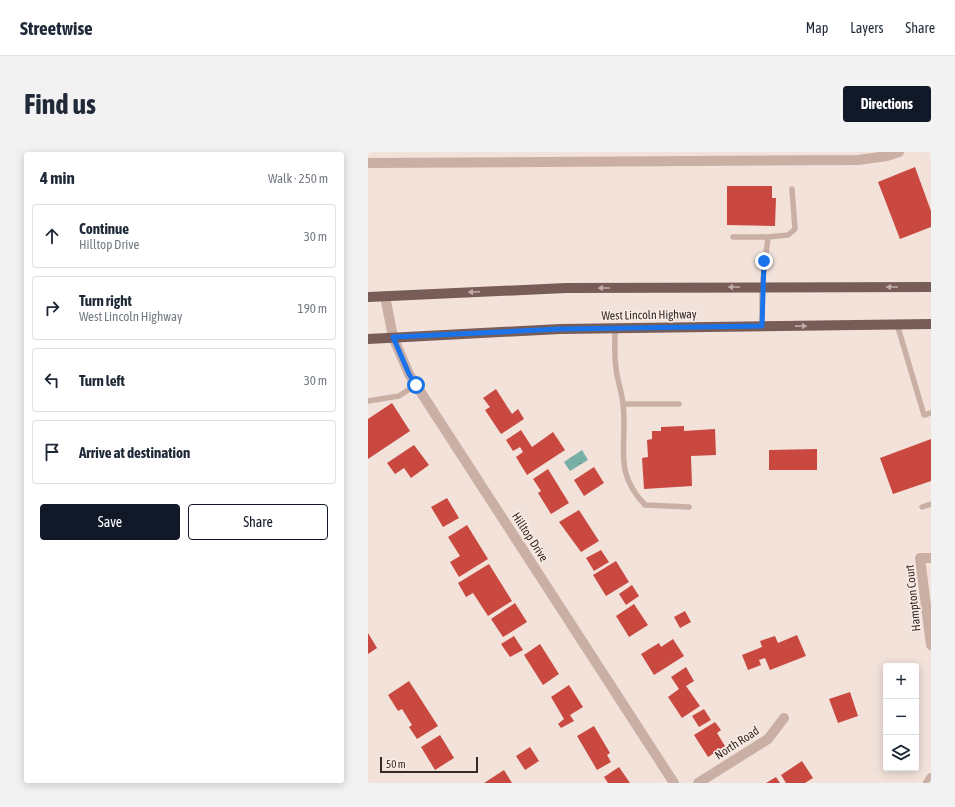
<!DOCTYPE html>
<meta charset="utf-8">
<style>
:root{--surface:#fff;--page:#f2f2f3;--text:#1f2937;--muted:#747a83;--line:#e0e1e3;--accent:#111827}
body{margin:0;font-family:"Asap Condensed",sans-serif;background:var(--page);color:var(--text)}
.controls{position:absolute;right:12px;bottom:12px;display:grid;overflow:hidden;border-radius:4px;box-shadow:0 2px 10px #0003}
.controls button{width:36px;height:36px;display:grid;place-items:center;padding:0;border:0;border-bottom:1px solid var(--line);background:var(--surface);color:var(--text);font:20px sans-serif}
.scale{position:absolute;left:12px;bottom:10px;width:98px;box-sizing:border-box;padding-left:4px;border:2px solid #362927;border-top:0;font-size:11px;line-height:14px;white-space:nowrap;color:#362927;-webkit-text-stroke:3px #faede6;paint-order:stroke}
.stop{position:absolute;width:12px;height:12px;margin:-9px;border:3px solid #1a73e8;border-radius:50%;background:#fff}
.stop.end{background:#1a73e8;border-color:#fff;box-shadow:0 1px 4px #0008}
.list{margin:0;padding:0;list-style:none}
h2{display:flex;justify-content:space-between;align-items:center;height:52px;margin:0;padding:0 16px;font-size:17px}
h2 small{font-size:13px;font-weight:400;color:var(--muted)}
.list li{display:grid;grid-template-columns:26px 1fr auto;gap:12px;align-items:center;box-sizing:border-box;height:64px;margin:0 8px 8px;padding:0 8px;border:1px solid var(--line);border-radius:4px}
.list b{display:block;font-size:15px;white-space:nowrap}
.list p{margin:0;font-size:13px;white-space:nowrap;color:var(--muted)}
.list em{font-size:13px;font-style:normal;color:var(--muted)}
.actions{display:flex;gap:8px;padding:12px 16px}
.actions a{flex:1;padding:9px 0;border:1px solid var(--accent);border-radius:4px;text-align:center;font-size:14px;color:var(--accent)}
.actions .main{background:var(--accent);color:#fff}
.icon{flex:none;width:22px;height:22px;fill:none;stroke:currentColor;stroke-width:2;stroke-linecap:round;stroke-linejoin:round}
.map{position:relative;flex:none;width:563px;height:631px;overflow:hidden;border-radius:4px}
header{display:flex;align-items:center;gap:24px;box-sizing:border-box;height:56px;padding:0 20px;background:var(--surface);border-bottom:1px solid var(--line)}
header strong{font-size:19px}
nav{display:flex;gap:22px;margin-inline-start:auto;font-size:14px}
.intro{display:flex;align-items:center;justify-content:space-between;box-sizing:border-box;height:96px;padding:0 24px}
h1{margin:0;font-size:28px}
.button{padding:10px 18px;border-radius:4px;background:var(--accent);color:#fff;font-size:14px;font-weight:700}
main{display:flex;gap:24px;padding:0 24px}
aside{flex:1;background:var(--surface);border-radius:4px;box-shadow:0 2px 10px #0003}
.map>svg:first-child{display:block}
.water{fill:url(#water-ripples)}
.building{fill:#c94941}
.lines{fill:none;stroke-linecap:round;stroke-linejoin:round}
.service{stroke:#caafa5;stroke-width:5.5}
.minor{stroke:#caafa5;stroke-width:10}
.primary{stroke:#785c57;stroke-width:10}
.oneway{fill:#c0aca6}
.route{stroke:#1a73e8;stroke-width:5}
.labels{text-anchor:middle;stroke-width:3;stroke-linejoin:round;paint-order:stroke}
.street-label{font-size:12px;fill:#362927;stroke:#faede6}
</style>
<header>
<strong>Streetwise</strong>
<nav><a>Map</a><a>Layers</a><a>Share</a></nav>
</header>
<div class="intro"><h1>Find us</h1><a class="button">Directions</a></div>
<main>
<aside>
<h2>4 min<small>Walk · 250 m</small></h2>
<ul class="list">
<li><svg class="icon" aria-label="ahead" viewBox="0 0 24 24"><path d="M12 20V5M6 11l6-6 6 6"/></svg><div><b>Continue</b><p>Hilltop Drive</p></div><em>30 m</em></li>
<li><svg class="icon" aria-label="right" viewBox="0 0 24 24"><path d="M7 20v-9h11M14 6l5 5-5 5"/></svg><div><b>Turn right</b><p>West Lincoln Highway</p></div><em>190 m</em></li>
<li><svg class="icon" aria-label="left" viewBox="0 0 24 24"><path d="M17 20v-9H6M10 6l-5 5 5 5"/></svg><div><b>Turn left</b></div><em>30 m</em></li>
<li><svg class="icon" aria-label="arrive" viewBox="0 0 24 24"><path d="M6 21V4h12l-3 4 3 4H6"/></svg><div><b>Arrive at destination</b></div></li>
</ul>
<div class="actions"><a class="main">Save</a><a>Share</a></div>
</aside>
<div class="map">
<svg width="563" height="631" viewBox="0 0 563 631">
<defs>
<pattern id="water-ripples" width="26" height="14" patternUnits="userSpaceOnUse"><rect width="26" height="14" fill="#78b0a8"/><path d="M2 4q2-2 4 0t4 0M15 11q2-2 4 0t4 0" fill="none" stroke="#638f89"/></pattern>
</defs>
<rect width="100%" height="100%" fill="#f2e2da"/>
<path class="water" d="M214,298L220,308L202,319L196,310Z"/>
<path class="building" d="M547,15L563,59V75L532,87L510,30Z
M359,34H404V46H408L407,74L359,73Z
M128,237L144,262L150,257L156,267L133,282L117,258L122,255L115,246Z
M24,251L42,279L0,307V267Z
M316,274V279L347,277L348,303L323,304L324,334L276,337L274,306L280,305L279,288L284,287V279H293V275Z
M153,278L164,295L185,280L197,298L159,323L148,305L155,300L152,295L145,299L138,288Z
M563,287V329L525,342L512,306Z
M46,293L61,313L43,326L36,316L27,322L19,311Z
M449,297V318H401V298Z
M226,315L236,331L216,344L206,328Z
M180,317L201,351L183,362L170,341L173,339L165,327Z
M79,346L91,366L75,375L63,355Z
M211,358L231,389L213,400L191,370Z
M99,373L120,407L91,425L82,410L92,404L80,385Z
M233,398L241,410L226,419L218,406Z
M248,409L261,430L238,444L225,423Z
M121,412L144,449L120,464L105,441L98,445L90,431Z
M264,433L271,444L258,453L251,442Z
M147,451L159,470L135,485L123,467Z
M266,452L280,473L261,485L248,464Z
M317,459L323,470L312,476L306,465Z
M0,481L9,496L0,502Z
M429,483L438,504L402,518L397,506L391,508L393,513L380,518L374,503L394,495L392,489L407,484L410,491Z
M146,484L155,498L142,505L133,492Z
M305,487L316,504L286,523L273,502L291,491L293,495Z
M172,492L191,522L175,533L156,503Z
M318,515L326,529L318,534L332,554L314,566L300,545L311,537L303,525Z
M41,529L70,574L49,587L41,575L44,573L34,557L30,559L20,543Z
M201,533L215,555L202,563L206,569L193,576L190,572L196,567L183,545Z
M482,540L490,564L470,571L461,547Z
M336,557L343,568L331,575L324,564Z
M347,570L353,578L349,581L357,594L340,605L326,583Z
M226,574L242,601L239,603L243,610L229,618L209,584Z
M72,583L86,606L67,618L53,595Z
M162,595L171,609L157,618L148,604Z
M434,609L445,626L437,631H418L413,623Z
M251,615L262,631H240L236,625Z
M136,618L144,631H116Z
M408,625L412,631H398Z"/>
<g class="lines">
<path class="service" d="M365,85H400
M529,172L556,263L563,261
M394,174V135L400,85L420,83L427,77L424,37
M247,176C247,189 246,203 248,216C249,228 254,240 255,252C260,293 244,319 277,353L321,355
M0,249L31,244L48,233
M256,252H311
M554,355L563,352"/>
<path class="minor" d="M0,11L490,8L519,4L531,0
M17,144L25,185L41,222L306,631
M563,406H552L563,493
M330,631L400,587L416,566
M560,631L563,626"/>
<path class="primary" d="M0,145L198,136L563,135
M0,187L192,177L563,172"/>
</g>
<defs><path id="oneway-solid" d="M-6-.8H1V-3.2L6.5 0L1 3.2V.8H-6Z"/></defs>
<g class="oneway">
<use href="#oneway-solid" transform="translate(366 135) rotate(180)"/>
<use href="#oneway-solid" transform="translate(524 135) rotate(180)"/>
<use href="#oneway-solid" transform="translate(236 136) rotate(180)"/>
<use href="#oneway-solid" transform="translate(106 140) rotate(177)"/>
<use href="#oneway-solid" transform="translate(433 174) rotate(-1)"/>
</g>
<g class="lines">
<path class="route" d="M48,233L41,222L25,185L192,177L394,174L396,109"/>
</g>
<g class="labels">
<g class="street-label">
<text transform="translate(281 163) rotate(-1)" y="4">West Lincoln Highway</text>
<text transform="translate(162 385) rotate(57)" y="4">Hilltop Drive</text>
<text transform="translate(545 446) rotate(-96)" y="4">Hampton Court</text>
<text transform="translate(369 591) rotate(-33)" y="4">North Road</text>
</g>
</g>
</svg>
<div class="controls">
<button>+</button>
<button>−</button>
<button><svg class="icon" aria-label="layers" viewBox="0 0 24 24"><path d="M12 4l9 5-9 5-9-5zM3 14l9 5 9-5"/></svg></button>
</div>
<div class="scale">50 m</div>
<div class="stop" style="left:48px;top:233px"></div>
<div class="stop end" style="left:396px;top:109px"></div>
</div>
</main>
